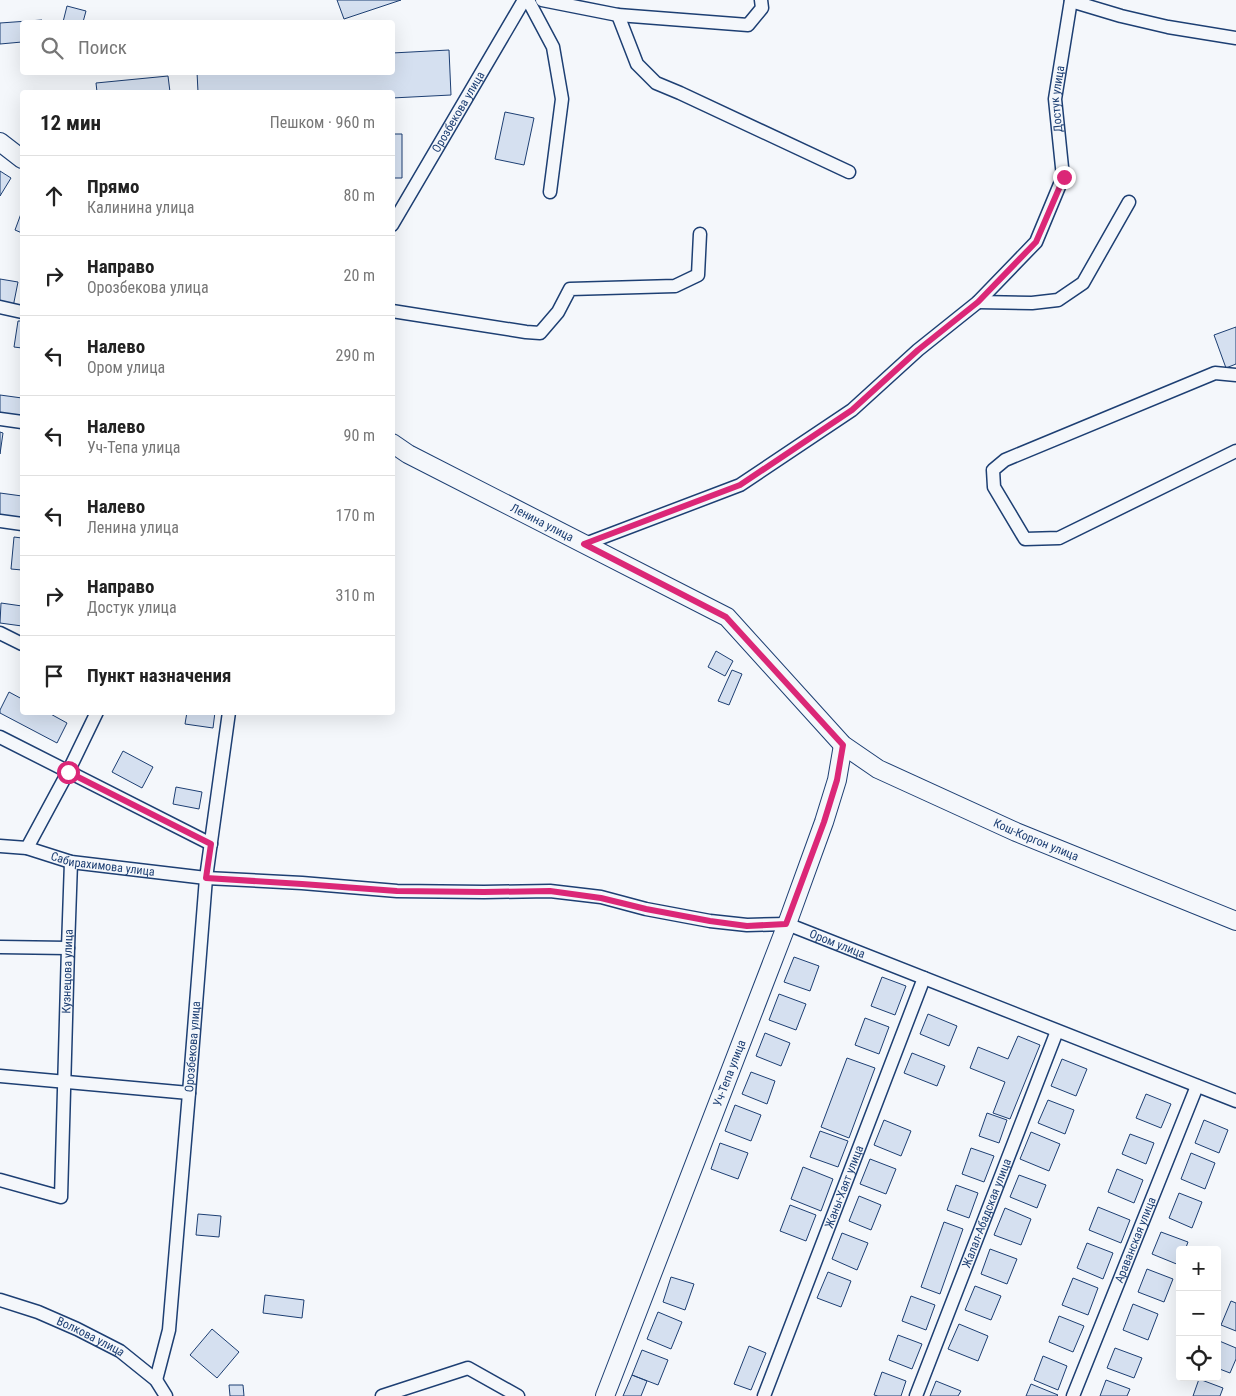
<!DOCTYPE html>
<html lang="ru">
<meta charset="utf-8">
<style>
:root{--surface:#fff;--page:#f6f6f6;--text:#222;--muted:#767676;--line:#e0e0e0}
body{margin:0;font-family:"Roboto Condensed",sans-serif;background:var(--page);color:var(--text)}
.controls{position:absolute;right:15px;bottom:15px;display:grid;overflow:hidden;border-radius:5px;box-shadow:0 5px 20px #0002}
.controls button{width:45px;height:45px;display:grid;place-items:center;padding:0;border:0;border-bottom:1px solid var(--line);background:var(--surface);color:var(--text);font:25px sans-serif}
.stop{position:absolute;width:15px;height:15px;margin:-11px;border:4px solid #db2777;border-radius:50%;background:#fff}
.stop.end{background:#db2777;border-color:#fff;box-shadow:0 1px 5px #0008}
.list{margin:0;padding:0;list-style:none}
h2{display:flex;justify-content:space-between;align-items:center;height:65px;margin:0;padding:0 20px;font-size:21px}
h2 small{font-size:16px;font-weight:400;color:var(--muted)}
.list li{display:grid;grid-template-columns:32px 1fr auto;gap:15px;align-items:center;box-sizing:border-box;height:80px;padding:0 20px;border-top:1px solid var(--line)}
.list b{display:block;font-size:19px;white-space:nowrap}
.list p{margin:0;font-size:16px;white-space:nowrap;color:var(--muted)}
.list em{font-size:16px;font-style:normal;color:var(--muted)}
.icon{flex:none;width:28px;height:28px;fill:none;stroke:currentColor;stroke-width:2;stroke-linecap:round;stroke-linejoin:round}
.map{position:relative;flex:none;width:1236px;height:1396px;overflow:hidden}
.search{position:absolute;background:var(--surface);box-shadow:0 5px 20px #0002;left:20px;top:20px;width:375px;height:55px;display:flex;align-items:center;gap:12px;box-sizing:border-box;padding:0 18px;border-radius:5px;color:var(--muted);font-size:19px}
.panel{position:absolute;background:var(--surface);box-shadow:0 5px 20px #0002;left:20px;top:90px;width:375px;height:625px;border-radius:5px}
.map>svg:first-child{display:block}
.building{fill:#d5e0f0;stroke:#1d3f73}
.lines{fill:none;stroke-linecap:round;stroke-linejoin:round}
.street-casing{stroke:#1d3f73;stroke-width:15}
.secondary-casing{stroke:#1d3f73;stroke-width:20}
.street{stroke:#f4f7fb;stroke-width:12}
.secondary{stroke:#f4f7fb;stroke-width:18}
.route{stroke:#db2777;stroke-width:6}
.labels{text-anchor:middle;stroke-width:4;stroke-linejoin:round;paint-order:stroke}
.street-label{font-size:12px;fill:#1d3f73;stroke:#f4f7fb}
</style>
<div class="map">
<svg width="1236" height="1396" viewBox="0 0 1236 1396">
<rect width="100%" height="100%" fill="#f4f7fb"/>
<path class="building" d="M337,0H401L344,19Z
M67,6L86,11L83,22H63Z
M42,20L43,22H22V42L0,44V23Z
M449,50L451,95L392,98V92H198L197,72H392V53Z
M168,76L170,92H97L96,83Z
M505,112L534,118L524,165L495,159Z
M392,134H402V178H392Z
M0,171L11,178L0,196Z
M22,211V233L15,230Z
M0,279L18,282L13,307L0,304Z
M18,321H22V348L14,347Z
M1236,327V364L1226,368L1214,335Z
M0,395L22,398V416L0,413Z
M0,432L3,433L0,454Z
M0,493L22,496V519L0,516Z
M14,537L22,538V570L11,569Z
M1,603L22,606V626L0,623Z
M716,651L733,661L725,676L708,667Z
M732,670L742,674L729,705L718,701Z
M9,692L22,699V712H47L67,723L57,743L0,713V710Z
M187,712H215L213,728L185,724Z
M123,751L153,767L142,788L112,772Z
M176,787L202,792L199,809L173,804Z
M794,957L819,966L810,991L784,982Z
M882,977L906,986L895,1015L871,1006Z
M779,994L806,1004L796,1030L769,1020Z
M928,1014L957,1026L949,1046L920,1034Z
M865,1018L889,1027L879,1054L855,1045Z
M765,1033L790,1043L781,1066L756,1056Z
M1018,1036L1040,1045L1010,1119L993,1113L1005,1082L970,1068L978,1047L1008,1059Z
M912,1053L945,1066L937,1086L904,1073Z
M847,1058L875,1068L849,1138L821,1127Z
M1062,1059L1087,1069L1076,1096L1051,1086Z
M751,1072L775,1081L767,1104L742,1094Z
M1146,1094L1171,1104L1161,1128L1136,1118Z
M1048,1100L1074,1110L1065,1134L1038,1123Z
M735,1105L761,1115L751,1141L725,1131Z
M987,1113L1007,1120L999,1143L979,1136Z
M884,1120L911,1131L901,1156L874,1145Z
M1204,1120L1228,1130L1219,1153L1195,1143Z
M820,1131L848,1141L838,1167L810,1157Z
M1031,1132L1060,1144L1049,1171L1020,1159Z
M1130,1134L1154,1143L1146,1164L1122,1154Z
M720,1143L748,1153L738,1179L711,1169Z
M971,1148L994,1156L984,1182L962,1174Z
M1191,1153L1215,1163L1205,1189L1181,1179Z
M870,1159L896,1169L886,1194L860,1184Z
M803,1167L833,1179L821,1211L791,1199Z
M1117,1169L1143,1180L1134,1203L1108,1192Z
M1019,1175L1046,1185L1037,1208L1010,1197Z
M956,1185L978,1193L969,1218L947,1210Z
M1179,1193L1202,1202L1192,1228L1169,1218Z
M859,1196L881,1205L871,1230L849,1221Z
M790,1205L816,1215L806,1241L780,1231Z
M1098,1207L1130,1220L1121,1243L1089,1230Z
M1005,1208L1031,1219L1021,1245L994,1235Z
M198,1214L221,1216L219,1237L196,1235Z
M944,1222L963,1229L940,1294L921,1287Z
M1161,1232L1188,1242L1185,1250H1180L1179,1265L1152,1254Z
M842,1233L868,1243L857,1270L832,1259Z
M1087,1243L1113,1253L1103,1279L1077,1268Z
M990,1249L1017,1259L1007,1284L981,1274Z
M1147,1269L1173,1279L1164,1302L1138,1292Z
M828,1272L851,1281L841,1307L817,1298Z
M671,1277L694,1284L685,1310L663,1302Z
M1073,1278L1098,1288L1088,1315L1062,1305Z
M975,1286L1001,1296L991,1320L965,1310Z
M265,1295L304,1300L302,1318L263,1313Z
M911,1296L935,1305L926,1330L902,1321Z
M1231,1301L1236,1303V1331L1221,1325Z
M1133,1304L1158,1314L1148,1340L1123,1330Z
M658,1312L682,1322L671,1349L647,1339Z
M1059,1316L1084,1326L1073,1352L1049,1342Z
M959,1324L988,1336L978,1361L948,1349Z
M212,1329L239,1352L217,1378L190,1355Z
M898,1335L922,1344L912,1369L889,1360Z
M1217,1340L1236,1348V1359L1230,1373L1217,1368Z
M749,1346L766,1353L751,1390L734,1384Z
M1115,1348L1142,1358L1134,1378L1107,1368Z
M642,1350L668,1360L658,1385L632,1375Z
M1043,1356L1067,1366L1058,1390L1034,1380Z
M882,1372L906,1381L901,1396H878L874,1395Z
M632,1375L647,1381L641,1396H623Z
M1199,1379L1223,1388L1220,1396H1193Z
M1106,1380L1130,1389L1127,1396H1100Z
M936,1381L961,1391L958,1396H930Z
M1031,1384L1058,1395L1057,1396H1026Z
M229,1385H243L244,1396H230Z"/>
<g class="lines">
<defs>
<g id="street">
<path d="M528,0L553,47L562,99L550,192"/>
<path d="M542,0L618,15L748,25L762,8L761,0"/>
<path d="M1071,1L1121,16L1168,27L1236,38"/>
<path d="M618,15L637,64L656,83L680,93L849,172"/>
<path id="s1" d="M392,225L524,0"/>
<path d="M978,302L1032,303L1058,300L1083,283L1129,202"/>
<path d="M0,307L22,312"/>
<path d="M392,311L526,332L540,333L558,312L570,289L675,286L698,275L700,234"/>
<path d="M1236,375L1215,373L1005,460L993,470L994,487L1025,539L1059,538L1236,451"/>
<path d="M0,419L22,422"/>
<path d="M0,521L22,524"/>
<path id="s2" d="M585,544L740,485L852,410L918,350L978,302L1036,242L1063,177L1055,99L1071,0"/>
<path d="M0,633L22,644"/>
<path d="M0,737L211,844"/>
<path id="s3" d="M0,846L27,848L71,862L206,878L302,883L397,891L484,892L550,891L601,897L646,909L710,921L747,925L787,924L1236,1101"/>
<path d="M27,848L68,772L97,712"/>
<path d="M0,947L68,948"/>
<path d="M0,1076L189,1093"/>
<path id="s4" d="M0,1180L61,1197L68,948L71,862"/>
<path id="s5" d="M0,1300L38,1312L77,1329L120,1351L156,1380L166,1396"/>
<path id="s6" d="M156,1380L169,1330L189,1093L206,878L229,712"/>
<path d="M382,1396L468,1368L518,1396"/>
<path id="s7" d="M764,1396L924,978"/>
<path id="s8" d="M916,1396L1057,1031"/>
<path id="s9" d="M1073,1396L1197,1086"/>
</g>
<g id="secondary">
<path d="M0,142L22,159"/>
<path id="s10" d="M392,443L408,454L727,617L843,745L878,769L1016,832L1236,921"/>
<path id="s11" d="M605,1396L787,924L824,822L837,780L843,745"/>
</g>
</defs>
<use href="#street" class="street-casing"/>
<use href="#secondary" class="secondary-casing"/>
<use href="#street" class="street"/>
<use href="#secondary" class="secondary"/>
</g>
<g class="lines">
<path class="route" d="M68,772L211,844L206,878L302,884L397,891L484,892L550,891L601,898L646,909L710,921L747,926L786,924L824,822L837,780L843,745L726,617L584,544L740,485L852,410L918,350L978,302L1036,242L1064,177"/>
</g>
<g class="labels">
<g class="street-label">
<text dy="4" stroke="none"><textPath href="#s2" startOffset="699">Достук улица</textPath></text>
<text dy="4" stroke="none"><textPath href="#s1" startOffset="131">Орозбекова улица</textPath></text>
<text dy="4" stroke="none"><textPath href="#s10" startOffset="170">Ленина улица</textPath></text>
<text dy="4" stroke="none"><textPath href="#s10" startOffset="766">Кош-Коргон улица</textPath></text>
<text dy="4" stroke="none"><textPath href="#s3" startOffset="105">Сабирахимова улица</textPath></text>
<text dy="4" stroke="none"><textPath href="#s3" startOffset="848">Ором улица</textPath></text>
<text dy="4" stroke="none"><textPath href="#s4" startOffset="289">Кузнецова улица</textPath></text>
<text dy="4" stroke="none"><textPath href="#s6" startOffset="336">Орозбекова улица</textPath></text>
<text dy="4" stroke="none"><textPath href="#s11" startOffset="346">Уч-Тепа улица</textPath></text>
<text dy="4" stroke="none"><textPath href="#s7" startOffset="224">Жаны-Хаят улица</textPath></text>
<text dy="4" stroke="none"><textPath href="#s8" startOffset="196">Жалал-Абадская улица</textPath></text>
<text dy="4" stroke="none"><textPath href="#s9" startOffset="168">Араванская улица</textPath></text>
<text dy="4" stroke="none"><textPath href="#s5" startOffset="98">Волкова улица</textPath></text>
</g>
</g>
</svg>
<div class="controls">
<button>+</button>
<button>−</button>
<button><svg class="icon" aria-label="locate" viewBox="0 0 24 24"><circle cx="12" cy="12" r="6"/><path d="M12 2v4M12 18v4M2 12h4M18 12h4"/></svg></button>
</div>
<div class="stop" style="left:68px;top:772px"></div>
<div class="stop end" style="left:1064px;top:177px"></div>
<div class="search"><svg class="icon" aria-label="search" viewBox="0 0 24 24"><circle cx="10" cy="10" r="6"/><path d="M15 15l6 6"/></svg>Поиск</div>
<section class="panel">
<h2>12 мин<small>Пешком · 960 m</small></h2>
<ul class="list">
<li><svg class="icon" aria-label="ahead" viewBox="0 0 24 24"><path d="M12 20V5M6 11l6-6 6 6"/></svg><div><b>Прямо</b><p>Калинина улица</p></div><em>80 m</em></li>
<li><svg class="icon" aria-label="right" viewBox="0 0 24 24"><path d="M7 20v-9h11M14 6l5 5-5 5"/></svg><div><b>Направо</b><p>Орозбекова улица</p></div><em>20 m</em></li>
<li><svg class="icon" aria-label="left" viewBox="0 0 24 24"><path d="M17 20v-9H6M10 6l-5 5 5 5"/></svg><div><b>Налево</b><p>Ором улица</p></div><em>290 m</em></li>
<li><svg class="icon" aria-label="left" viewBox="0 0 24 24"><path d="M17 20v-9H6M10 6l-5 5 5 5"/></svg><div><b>Налево</b><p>Уч-Тепа улица</p></div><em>90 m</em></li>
<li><svg class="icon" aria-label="left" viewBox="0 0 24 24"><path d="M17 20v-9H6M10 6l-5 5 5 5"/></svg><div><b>Налево</b><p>Ленина улица</p></div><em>170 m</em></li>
<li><svg class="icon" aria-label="right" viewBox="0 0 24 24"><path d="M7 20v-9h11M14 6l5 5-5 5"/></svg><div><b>Направо</b><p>Достук улица</p></div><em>310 m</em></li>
<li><svg class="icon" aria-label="arrive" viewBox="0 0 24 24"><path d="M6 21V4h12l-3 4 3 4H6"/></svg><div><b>Пункт назначения</b></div></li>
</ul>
</section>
</div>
